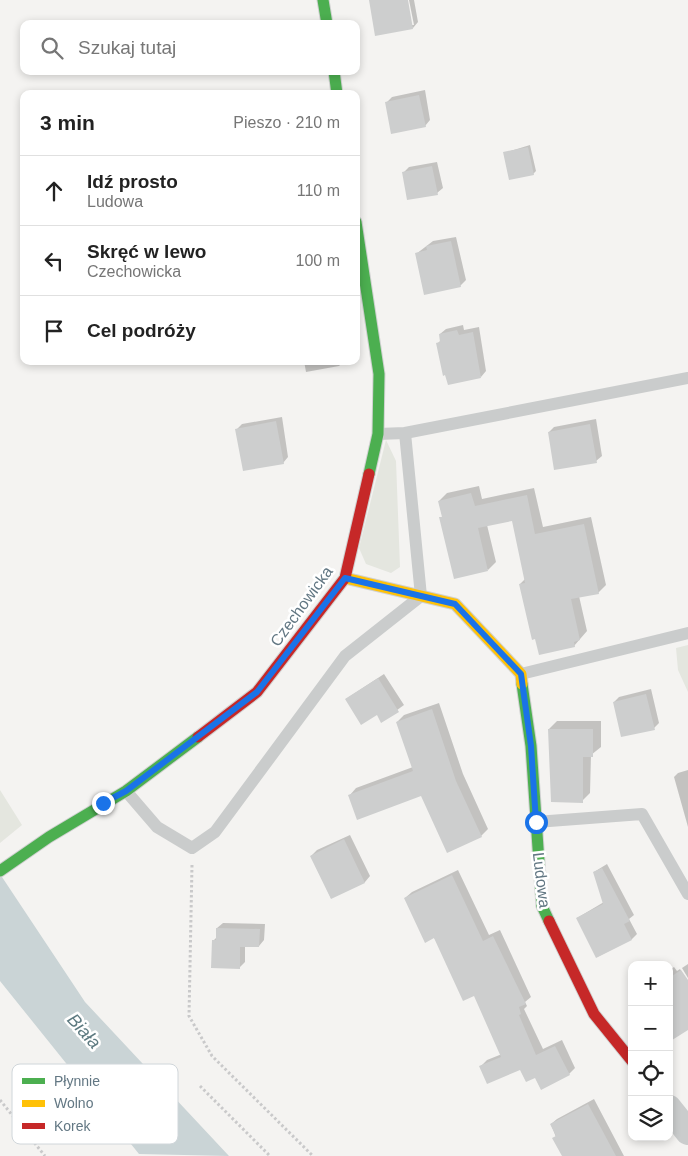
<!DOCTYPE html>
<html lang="pl">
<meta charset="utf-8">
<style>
:root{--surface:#fff;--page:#f6f6f6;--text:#222;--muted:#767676;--line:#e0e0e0}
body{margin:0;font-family:Helvetica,sans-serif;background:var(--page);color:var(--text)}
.controls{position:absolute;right:15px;bottom:15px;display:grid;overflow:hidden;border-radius:10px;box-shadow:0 2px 8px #0003}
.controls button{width:45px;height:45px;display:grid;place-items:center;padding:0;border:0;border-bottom:1px solid var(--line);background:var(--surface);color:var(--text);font:25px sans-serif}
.stop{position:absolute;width:15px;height:15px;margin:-11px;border:4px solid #1a73e8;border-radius:50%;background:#fff}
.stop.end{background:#1a73e8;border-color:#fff;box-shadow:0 1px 5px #0008}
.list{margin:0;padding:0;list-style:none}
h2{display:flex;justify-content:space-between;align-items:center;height:65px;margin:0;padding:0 20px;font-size:21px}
h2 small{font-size:16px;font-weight:400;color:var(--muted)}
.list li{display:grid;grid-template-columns:32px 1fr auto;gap:15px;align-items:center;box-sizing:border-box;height:70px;padding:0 20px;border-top:1px solid var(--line)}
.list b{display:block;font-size:19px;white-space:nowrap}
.list p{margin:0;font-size:16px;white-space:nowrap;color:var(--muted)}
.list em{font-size:16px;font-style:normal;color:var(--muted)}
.icon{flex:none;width:28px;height:28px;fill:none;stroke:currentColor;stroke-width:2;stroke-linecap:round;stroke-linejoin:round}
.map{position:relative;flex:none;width:688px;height:1156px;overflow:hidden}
.search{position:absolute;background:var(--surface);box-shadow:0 2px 8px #0003;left:20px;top:20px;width:340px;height:55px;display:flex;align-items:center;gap:12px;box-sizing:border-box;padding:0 18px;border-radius:10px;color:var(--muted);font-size:19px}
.panel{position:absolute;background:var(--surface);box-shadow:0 2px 8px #0003;left:20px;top:90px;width:340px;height:275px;border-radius:10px}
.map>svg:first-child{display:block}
.green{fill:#e4e6df}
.water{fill:#cad4d6}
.shadow{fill:#0003}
.building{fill:#cdcece}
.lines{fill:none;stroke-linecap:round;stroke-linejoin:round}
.fast-casing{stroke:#d0d1d1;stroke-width:13}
.slow-casing{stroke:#d0d1d1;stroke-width:13}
.jam-casing{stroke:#d0d1d1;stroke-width:13}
.path{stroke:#c9c9ca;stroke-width:3;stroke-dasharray:2.5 2.5;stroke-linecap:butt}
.lane{stroke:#cacccc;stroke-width:12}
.street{stroke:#cacccc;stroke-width:26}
.fast{stroke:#4caf50;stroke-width:11}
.slow{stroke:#ffc107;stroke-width:11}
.jam{stroke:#c62828;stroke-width:11}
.route{stroke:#1a73e8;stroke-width:6}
.labels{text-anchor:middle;stroke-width:5;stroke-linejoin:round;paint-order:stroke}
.street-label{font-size:16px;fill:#627783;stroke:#fff}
.water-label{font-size:18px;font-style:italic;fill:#5d7a80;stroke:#fff}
.key{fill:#fff;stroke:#d0d6da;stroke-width:1}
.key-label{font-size:14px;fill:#627783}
</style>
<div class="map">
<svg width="688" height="1156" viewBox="0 0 688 1156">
<rect width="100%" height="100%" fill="#f4f3f1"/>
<path class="green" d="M386,440L396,461L400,567L391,573L366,564L359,548Z
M688,645V692L678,670L676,648Z
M0,790L22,825L0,843Z"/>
<path class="water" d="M0,874L85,1002L229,1156L139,1154L0,981Z"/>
<path class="shadow" d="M371,0H407L411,25H414L409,0H414L418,22L413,28Z
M425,90L430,120L425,126L387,102L392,97Z
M530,145L536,171L533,174L504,153Z
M437,162L443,188L437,193L403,173L409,167Z
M456,237L466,280L460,286L416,254L433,241Z
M463,325L464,330L479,327L486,371L481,377L438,343L441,340L440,334L446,329Z
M304,361H344L339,366L306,372Z
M282,417L288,457L283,463L237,429L242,424Z
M596,419L602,456L596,461L549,432L554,427Z
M479,486L482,499L534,488L543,527L591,517L606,585L598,593L579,596L587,631L574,646L520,584L525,579L513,520L487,525L496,562L488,570L440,518L443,516L439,501L447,493Z
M384,674L404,705L382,721L377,714L346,699Z
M651,689L659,723L654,728L614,702L619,697Z
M439,703L463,774L488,829L481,836L421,794L350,795L356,788L413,767L397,722L404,715Z
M557,721H601V747L591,755L590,793L582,801L549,729Z
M688,770V827L674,777L678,773Z
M350,835L370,876L365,882L331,898L311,856L317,850Z
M607,864L634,915L629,919L637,934L632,939L597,957L577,918L604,902L594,872Z
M458,870L489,935L500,930L531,997L525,1002L527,1006L524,1009L543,1049L562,1040L575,1068L569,1074L536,1076L521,1069L481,1066L487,1060L502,1054L475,994L405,898L412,892Z
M223,923L265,924L264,940L259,946L245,945V962L239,968L213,941L217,937V928Z
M688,964V978L682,968Z
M674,967L677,971L680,969L688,982V1028L669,1036V970Z
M594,1099L624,1156H563L551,1124L557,1119Z"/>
<path class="building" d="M369,0H408L413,29L375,36Z
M419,95L426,127L391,134L385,102Z
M528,147L534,175L509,180L503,152Z
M432,166L438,195L407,200L402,172Z
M451,241L461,287L424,295L415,253L427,250L426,246Z
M457,330L459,335L473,332L481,378L448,385L445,375L443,376L436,343L440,342L439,334Z
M276,421L284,464L243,471L235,429Z
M590,424L597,463L554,470L548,432Z
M471,493L475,506L527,495L535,534L584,524L599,594L571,599L580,640L574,642L575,647L539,655L535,639L532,640L519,584L525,583L512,521L478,528L488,571L454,579L439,517H442L438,501Z
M378,678L399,712L381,723L377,715L361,725L345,699Z
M646,694L655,730L621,737L613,702Z
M432,709L456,781L482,837L447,853L421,796L357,820L348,795L413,771L396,722Z
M548,729H593V757H583V803L551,802Z
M344,839L365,883L331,899L310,856Z
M602,868L630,921L624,924L632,940L596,958L576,918L603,904L593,872Z
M452,875L483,941L493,936L526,1004L519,1007L521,1014L519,1015L536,1055L555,1046L570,1075L541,1090L535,1078L526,1082L520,1070L487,1084L479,1066L501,1057L474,996L463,1001L434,938L425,943L404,898Z
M216,928L260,929L259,947H240V969L211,968L212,940H216Z
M681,970L688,980V1030L669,1042V978Z
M588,1104L601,1128L616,1156H562L552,1138L556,1136L550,1124Z"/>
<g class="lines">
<defs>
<path id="fast" d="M323,0L327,24
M334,71L337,94
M356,222L379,374L378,434L369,474
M522,684L531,746L542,906L549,921
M0,871L49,837L126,791L198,737"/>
<path id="slow" d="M345,578L455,604L521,674L522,684"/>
<path id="jam" d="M198,737L257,692L345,578L369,474
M549,921L594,1014L632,1061"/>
</defs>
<use href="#fast" class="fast-casing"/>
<use href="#slow" class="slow-casing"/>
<use href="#jam" class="jam-casing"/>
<path class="path" d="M192,865L189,1016L212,1056L313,1156
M200,1086L270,1156
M0,1100L45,1156"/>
<path class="lane" d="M405,433L688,378
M521,674L688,633
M126,791L157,827L192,848L215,832L345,656L421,596L405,433L378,434
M536,822L642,814L688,894"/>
<path class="street" d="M669,1108L688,1132"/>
<use href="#fast" class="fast"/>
<use href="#slow" class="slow"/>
<use href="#jam" class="jam"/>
</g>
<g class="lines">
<path class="route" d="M103,803L126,791L257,692L345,578L455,604L521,674L531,746L536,822"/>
</g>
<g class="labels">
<g class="street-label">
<text transform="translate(301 606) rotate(-54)" y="6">Czechowicka</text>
<text transform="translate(542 880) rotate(83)" y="6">Ludowa</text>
</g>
<g class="water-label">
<text transform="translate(84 1031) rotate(48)" y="6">Biała</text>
</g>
</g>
<rect x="12" y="1064" width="166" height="80" rx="8" class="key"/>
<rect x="22" y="1078" width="23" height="6" fill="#4caf50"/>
<rect x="22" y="1100" width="23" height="7" fill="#ffc107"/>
<rect x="22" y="1123" width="23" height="6" fill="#c62828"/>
<g class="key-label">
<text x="54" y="1086">Płynnie</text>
<text x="54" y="1108">Wolno</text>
<text x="54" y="1131">Korek</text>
</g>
</svg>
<div class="controls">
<button>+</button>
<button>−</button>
<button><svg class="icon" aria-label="locate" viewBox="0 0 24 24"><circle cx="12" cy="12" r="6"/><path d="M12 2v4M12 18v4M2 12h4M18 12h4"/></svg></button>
<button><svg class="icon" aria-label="layers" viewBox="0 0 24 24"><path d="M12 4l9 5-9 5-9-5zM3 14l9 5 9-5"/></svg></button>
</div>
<div class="stop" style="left:536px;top:822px"></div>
<div class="stop end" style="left:103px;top:803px"></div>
<div class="search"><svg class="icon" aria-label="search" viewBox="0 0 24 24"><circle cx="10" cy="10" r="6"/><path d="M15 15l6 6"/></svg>Szukaj tutaj</div>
<section class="panel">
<h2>3 min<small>Pieszo · 210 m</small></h2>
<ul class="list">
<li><svg class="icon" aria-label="ahead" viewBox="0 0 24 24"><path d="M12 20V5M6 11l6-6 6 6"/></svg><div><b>Idź prosto</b><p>Ludowa</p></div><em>110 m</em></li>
<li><svg class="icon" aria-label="left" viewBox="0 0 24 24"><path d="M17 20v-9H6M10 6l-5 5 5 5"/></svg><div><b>Skręć w lewo</b><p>Czechowicka</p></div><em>100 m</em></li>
<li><svg class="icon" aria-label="arrive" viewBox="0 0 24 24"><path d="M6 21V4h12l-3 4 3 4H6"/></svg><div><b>Cel podróży</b></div></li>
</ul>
</section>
</div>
